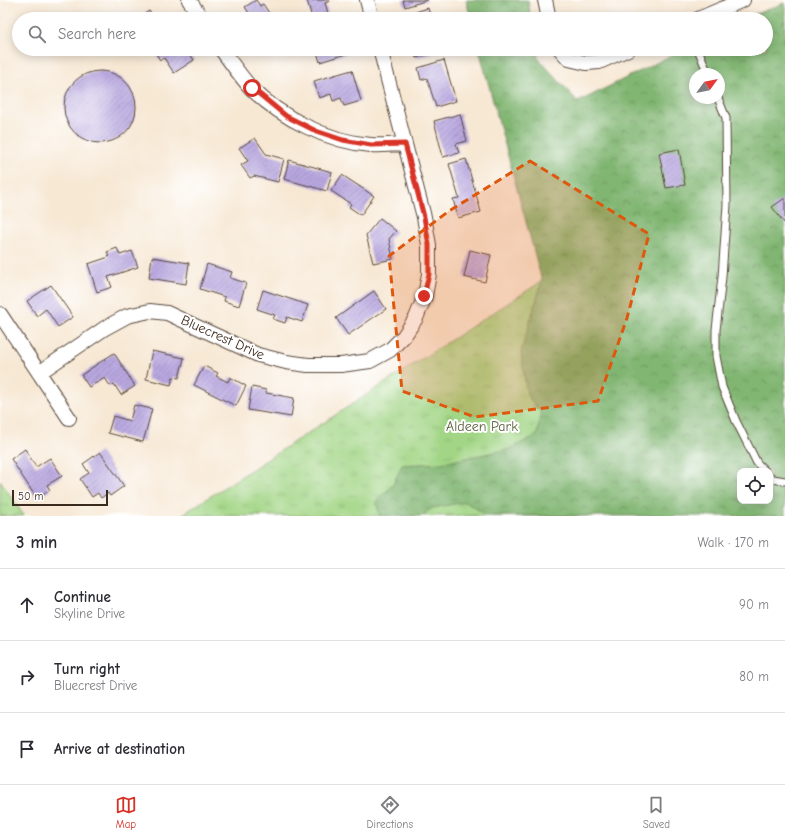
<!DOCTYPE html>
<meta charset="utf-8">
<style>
:root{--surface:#fff;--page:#f2f2f3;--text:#2b2b33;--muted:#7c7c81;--line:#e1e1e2;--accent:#d93025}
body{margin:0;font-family:"Comic Neue",sans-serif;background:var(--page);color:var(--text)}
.controls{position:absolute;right:12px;bottom:12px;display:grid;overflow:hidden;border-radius:8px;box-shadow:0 2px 10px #0003}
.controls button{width:36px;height:36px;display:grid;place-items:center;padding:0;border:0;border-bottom:1px solid var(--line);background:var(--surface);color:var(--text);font:20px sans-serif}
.compass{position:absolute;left:689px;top:68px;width:36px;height:36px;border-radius:50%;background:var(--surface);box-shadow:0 2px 10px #0003;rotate:57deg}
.scale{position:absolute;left:12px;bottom:10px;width:96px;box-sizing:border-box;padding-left:4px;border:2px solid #3b2a1e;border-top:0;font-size:11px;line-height:14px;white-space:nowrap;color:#3b2a1e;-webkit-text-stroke:3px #fff;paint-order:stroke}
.stop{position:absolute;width:12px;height:12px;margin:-9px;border:3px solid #d93025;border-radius:50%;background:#fff}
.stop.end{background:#d93025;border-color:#fff;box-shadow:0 1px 4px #0008}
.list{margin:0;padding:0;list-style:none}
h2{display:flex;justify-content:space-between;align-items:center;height:52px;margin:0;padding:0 16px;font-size:17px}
h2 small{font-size:13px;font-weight:400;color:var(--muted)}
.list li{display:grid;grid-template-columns:26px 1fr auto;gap:12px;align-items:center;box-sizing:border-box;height:72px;padding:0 16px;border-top:1px solid var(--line)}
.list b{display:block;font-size:15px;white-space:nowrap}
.list p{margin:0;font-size:13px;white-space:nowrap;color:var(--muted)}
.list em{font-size:13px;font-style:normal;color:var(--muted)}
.icon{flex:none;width:22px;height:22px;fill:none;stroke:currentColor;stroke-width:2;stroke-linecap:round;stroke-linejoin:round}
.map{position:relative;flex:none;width:785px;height:516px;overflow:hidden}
.search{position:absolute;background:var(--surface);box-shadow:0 2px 10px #0003;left:12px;right:12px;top:12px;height:44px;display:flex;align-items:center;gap:10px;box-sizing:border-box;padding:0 14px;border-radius:22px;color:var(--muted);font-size:15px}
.sheet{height:268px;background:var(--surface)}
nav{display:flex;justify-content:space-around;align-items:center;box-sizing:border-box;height:56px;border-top:1px solid var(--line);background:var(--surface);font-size:11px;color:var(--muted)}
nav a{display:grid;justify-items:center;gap:2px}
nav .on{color:var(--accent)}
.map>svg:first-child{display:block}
.grass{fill:url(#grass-tufts);stroke:#6e8052}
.forest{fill:url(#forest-crowns);stroke:#5e7048;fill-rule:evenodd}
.building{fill:url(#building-hatch)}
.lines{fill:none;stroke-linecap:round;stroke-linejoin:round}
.lane-casing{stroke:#574639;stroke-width:9}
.street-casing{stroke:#574639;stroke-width:16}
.lane{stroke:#fff;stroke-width:7}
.street{stroke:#fff;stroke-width:14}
.route{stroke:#d93025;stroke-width:5}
.marked{fill:#df570d;fill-opacity:0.2;stroke:#df570d;stroke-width:3;stroke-dasharray:8 5;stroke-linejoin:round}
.labels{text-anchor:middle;stroke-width:4;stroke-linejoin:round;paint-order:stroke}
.street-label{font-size:14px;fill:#3b2a1e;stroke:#fff}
.park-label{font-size:14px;fill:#5a5d3d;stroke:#fff}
</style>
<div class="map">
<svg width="785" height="516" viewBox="0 0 785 516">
<defs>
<pattern id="grass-tufts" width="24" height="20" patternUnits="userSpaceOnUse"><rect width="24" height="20" fill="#a2d585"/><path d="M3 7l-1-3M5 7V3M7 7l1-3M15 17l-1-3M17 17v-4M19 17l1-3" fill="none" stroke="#8cb772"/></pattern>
<pattern id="forest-crowns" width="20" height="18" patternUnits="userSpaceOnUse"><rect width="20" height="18" fill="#81b672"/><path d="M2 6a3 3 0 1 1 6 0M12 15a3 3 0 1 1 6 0" fill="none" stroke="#6b945d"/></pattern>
<pattern id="building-hatch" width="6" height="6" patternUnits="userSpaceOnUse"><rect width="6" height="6" fill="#b9a8e1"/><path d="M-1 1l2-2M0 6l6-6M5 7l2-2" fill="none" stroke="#9889b6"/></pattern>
</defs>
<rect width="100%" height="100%" fill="#fff"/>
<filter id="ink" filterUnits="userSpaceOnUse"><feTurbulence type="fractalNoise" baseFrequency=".025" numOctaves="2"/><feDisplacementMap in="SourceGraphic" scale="8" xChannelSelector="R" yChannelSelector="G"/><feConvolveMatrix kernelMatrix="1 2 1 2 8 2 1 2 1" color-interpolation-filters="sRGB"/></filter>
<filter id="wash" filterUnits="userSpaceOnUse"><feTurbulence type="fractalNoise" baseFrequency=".012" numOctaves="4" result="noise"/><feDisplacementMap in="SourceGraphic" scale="16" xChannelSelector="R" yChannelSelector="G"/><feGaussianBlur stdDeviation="0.9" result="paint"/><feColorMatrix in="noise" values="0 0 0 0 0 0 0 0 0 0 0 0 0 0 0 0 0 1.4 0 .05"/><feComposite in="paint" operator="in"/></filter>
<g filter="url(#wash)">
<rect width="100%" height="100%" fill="#f7e8d4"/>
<path class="grass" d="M542,281L596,516H180Z
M0,480L24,516H0Z"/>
<path class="forest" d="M466,0H528L531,19H471Z
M785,3V516H489L465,502L432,508L421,516H380L376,501L393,485L402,465L442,463L510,449L537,435L541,413L527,395L521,352L542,281L479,49H537L538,58L578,102L684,49H766V19H742ZM695,74H719V98H695ZM740,471H770V501H740Z"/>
<g id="blocks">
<path class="building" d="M256,0L260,6L263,4L273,19H253L245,7Z
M307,0H329L330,1L325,3L328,13L312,18Z
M403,0H428L405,7Z
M428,8L431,19H411L409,14Z
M149,11L155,19H137Z
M153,49H186L194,60L174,73L164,58L160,60Z
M316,49H348L349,53L320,62Z
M413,49H440V51L416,58Z
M444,60L456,101L436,107L427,78L421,80L418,68Z
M352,70L361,101L344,106L341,98L333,101L331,94L319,98L314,81Z
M64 107a36 36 0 1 1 72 0a36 36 0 1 1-72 0Z
M460,114L467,141L456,144L459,153L443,157L434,121Z
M255,138L266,154L284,159L278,182L254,176L250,178L241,165L248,161L239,148Z
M679,149L685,185L666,188L659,153Z
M466,159L481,212L458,218L453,199L459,198L449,164Z
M289,160L332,172L327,191L284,179Z
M342,175L374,196L361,215L349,207L351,204L331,191Z
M785,198V224L772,207Z
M380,218L396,231L389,239L393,259L373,263L366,235Z
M117,248L120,255L132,251L138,267L108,277L112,287L97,292L88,264L109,257L107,252Z
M470,250L491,255L485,282L464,277Z
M152,257L189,263L186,284L149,278Z
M207,264L232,272L230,278L246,283L239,306L224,301L225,297L200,289Z
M51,285L73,317L58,327L46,309L37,316L27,301Z
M263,290L308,305L302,322L287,317L285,323L273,319L275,315L257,309Z
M374,291L386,309L348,335L336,318Z
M152,351L184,358L179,378L173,377L171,385L146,379Z
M114,353L135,386L121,395L114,384L110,386L105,378L89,387L81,375Z
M204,366L218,373L216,376L228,382L230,377L246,386L236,406L194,385Z
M252,387L266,390V393L294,398L291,417L248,410Z
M134,405L152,409L143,442L108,433L113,416L130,421Z
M25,449L36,467L50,458L62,476L47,485L50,490L37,499L11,459Z
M100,452L124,486L110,496L108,493L101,498L98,493L92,497L80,479L89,473L83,464Z"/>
</g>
</g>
<g filter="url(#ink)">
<use href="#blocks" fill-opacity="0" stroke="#574639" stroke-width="1"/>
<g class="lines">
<defs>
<path id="lane" d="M698,49L708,74
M718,98L726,118L727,205L722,277L716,330V356L722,387L736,421L757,463L765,471
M770,476L773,479L785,481"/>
<path id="street" d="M189,0L202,19
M367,0L372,19
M545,0L549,19
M698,19L743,0
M221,49C231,62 240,76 251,88C281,118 329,142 371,145C382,146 394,144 405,144
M560,49L569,59L586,63L599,62L628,49
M0,314L69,418
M39,373L105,328L127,316L150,311L167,313L258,355L286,362L308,365H341L370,361L390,350L404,336L416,318L425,296L429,274V245L424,217L380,49"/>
</defs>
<use href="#lane" class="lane-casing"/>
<use href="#street" class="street-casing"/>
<use href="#lane" class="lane"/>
<use href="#street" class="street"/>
</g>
</g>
<g class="lines" filter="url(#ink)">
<path class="route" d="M252,88L286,116L316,131L343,140L371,145L405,144L424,217L429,245V274L424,296"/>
</g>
<path class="marked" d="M530,161L649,234L627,318L598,401L475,417L402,391L389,256L449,211Z"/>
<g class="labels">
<g class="street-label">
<text transform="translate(223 337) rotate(24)" y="5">Bluecrest Drive</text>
</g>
<g class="park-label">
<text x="482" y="431">Aldeen Park</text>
</g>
</g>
</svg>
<div class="controls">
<button><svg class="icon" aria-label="locate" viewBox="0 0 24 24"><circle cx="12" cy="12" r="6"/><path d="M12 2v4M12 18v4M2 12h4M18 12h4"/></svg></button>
</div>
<svg class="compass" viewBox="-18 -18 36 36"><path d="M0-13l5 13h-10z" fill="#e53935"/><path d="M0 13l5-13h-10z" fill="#7c7c81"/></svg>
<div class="scale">50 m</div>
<div class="stop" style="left:252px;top:88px"></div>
<div class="stop end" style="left:424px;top:296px"></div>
<div class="search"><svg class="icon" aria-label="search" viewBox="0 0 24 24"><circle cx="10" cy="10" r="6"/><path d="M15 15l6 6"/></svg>Search here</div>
</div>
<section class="sheet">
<h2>3 min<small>Walk · 170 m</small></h2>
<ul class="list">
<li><svg class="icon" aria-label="ahead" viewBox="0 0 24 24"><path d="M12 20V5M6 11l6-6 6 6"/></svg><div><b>Continue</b><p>Skyline Drive</p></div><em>90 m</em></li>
<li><svg class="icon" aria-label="right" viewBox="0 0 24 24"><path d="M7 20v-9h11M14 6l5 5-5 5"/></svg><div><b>Turn right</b><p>Bluecrest Drive</p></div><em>80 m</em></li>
<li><svg class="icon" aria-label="arrive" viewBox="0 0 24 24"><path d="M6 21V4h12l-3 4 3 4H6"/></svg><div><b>Arrive at destination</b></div></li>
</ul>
</section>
<nav>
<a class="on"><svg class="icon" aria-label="map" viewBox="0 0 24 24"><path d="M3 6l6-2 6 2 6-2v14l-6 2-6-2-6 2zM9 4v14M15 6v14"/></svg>Map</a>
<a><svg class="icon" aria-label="directions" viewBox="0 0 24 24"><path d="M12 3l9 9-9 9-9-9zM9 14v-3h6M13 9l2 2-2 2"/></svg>Directions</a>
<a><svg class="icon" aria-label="saved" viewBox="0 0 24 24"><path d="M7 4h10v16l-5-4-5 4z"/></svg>Saved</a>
</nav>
